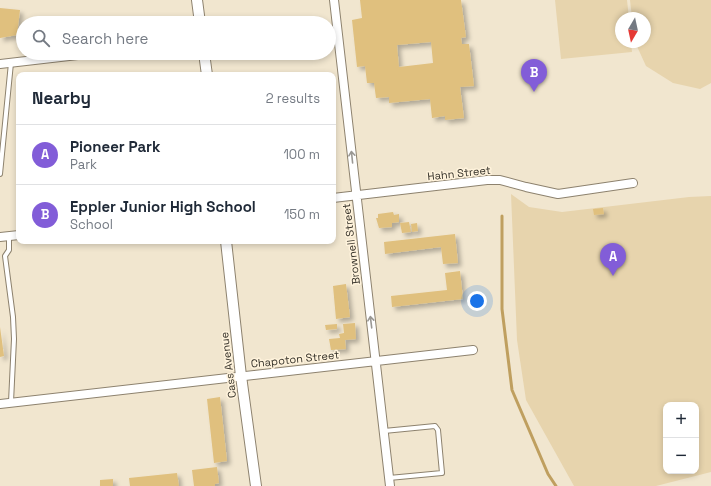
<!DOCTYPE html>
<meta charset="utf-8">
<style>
:root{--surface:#fff;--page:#f2f2f3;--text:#1f2937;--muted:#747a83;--line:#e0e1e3;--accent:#825dd8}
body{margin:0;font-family:"Space Grotesk",sans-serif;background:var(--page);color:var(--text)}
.controls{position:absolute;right:12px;bottom:12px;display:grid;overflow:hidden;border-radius:8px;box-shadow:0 2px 6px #0003}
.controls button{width:36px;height:36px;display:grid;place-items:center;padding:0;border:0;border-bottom:1px solid var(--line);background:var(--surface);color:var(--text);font:20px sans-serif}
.compass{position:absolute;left:615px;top:12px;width:36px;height:36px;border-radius:50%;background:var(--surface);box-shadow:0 2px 6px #0003;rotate:189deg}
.you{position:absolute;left:477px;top:301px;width:14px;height:14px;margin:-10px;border:3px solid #fff;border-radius:50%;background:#1a73e8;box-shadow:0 0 0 6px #1a73e833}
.badge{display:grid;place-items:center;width:26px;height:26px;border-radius:50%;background:var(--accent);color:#fff;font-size:13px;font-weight:700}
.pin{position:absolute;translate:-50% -33px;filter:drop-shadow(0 1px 2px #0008)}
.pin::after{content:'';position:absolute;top:21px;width:14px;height:12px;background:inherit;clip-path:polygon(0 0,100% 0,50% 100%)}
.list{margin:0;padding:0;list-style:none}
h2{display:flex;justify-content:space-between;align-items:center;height:52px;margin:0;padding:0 16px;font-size:17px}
h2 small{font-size:13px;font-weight:400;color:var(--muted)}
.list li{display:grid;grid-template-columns:26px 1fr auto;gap:12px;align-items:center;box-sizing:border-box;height:60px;padding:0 16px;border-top:1px solid var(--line)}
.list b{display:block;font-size:15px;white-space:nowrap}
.list p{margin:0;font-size:13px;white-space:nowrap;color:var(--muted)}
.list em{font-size:13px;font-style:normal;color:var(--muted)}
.icon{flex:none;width:22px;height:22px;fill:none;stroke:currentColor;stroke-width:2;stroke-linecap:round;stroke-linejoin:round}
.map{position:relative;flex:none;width:711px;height:486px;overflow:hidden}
.search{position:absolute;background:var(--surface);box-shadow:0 2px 6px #0003;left:16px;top:16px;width:320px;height:44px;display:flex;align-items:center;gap:10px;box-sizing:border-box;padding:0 14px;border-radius:22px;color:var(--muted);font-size:15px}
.panel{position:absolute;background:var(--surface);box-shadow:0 2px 6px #0003;left:16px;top:72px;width:320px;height:172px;border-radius:8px}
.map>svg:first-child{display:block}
.green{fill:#e7d4ad;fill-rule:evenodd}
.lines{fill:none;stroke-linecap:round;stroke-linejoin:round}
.stream{stroke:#bf9f5f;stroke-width:3}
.building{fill:#e0c07e;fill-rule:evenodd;filter:url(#shadow)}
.service-casing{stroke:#8d826e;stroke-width:6}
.minor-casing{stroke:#8d826e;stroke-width:10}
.tertiary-casing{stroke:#8d826e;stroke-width:12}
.service{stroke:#fff;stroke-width:4}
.minor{stroke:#fff;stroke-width:8}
.tertiary{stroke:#fff;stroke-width:10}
.oneway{stroke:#9a9894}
.labels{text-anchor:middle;stroke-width:3;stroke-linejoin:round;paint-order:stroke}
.street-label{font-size:11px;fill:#363229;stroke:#fff3dc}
</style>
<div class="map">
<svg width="711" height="486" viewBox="0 0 711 486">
<defs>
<filter id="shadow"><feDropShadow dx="3.5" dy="3.5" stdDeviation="2" flood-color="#0004"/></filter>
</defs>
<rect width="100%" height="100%" fill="#f1e6cf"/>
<path class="green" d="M555,0H627L629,18H621V42H631L632,52L561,59Z
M630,0H711V83L700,89L673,83L646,66L635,42H645V18H632Z
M511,194L529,207L562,212L689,197L711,196V472L656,486H574L526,400L517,340ZM666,405H696V471H666Z"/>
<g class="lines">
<path class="stream" d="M502,216V309L512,390L548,474L556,486"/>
</g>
<path class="building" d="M360,0H461L466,37L461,38L462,44H469L474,86L460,87L464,118L445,120V116L432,118L430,99L389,103V97L376,98L374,83H367L365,66L357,67L352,20L362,18ZM431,42L433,63L399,67L397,45Z
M0,8L20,10L17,35L0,38Z
M603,208L604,214L594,215L593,209Z
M393,212L394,215L399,214V222L392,223V227L379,228L376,218H378V214Z
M409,222L411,232L402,233L400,223Z
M417,223L418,231L412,232L411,224Z
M455,234L458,263L443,264L441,247L385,254L384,242Z
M460,271L463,299L392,307L391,296L447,290L445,273Z
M346,284L350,317L336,319L333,286Z
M355,323L356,339L345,340L346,349L331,350L329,339L340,338L339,334L344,333L343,324Z
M337,324V329L326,330L325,325Z
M0,327L4,356L0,357Z
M220,397L227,461L214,463L207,399Z
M217,467L219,483L215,484V486H194L192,470Z
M177,473L179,486H130L129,478Z
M113,479V486H100V480Z"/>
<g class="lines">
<defs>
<path id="service" d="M0,174L11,63
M9,236V250L5,256L13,317L14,339L11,402
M384,431L435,426L438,430L442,473L389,478"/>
<path id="minor" d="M334,0L390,486
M0,64L95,53
M333,198L487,180H500L526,187L558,194L633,183
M0,237L19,235
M0,404L473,350"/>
<path id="tertiary" d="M197,0L200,23
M204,53L207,75
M226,241L241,376L256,486"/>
</defs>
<use href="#service" class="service-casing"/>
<use href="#minor" class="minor-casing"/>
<use href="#tertiary" class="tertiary-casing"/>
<use href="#service" class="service"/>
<use href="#minor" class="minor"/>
<use href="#tertiary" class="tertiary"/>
</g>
<defs><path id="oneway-shaft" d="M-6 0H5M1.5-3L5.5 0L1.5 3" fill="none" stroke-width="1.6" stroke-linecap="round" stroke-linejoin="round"/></defs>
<g class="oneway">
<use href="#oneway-shaft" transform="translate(352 157) rotate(-96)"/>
<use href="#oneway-shaft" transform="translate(371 322) rotate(-97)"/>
</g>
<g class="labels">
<g class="street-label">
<text transform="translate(459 173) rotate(-6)" y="4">Hahn Street</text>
<text transform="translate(351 244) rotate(-97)" y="4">Brownell Street</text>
<text transform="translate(295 359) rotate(-6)" y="4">Chapoton Street</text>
<text transform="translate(228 365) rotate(-97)" y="4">Cass Avenue</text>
</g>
</g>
</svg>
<div class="controls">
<button>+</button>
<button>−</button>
</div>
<svg class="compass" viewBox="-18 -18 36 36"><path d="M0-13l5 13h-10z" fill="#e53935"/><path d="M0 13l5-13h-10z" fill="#747a83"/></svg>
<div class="you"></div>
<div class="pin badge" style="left:613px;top:276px">A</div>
<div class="pin badge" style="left:534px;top:92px">B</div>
<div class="search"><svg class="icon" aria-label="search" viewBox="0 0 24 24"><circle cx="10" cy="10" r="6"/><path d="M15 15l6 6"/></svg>Search here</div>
<section class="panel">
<h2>Nearby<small>2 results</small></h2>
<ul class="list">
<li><span class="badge">A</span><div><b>Pioneer Park</b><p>Park</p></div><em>100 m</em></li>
<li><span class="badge">B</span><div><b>Eppler Junior High School</b><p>School</p></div><em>150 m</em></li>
</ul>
</section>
</div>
